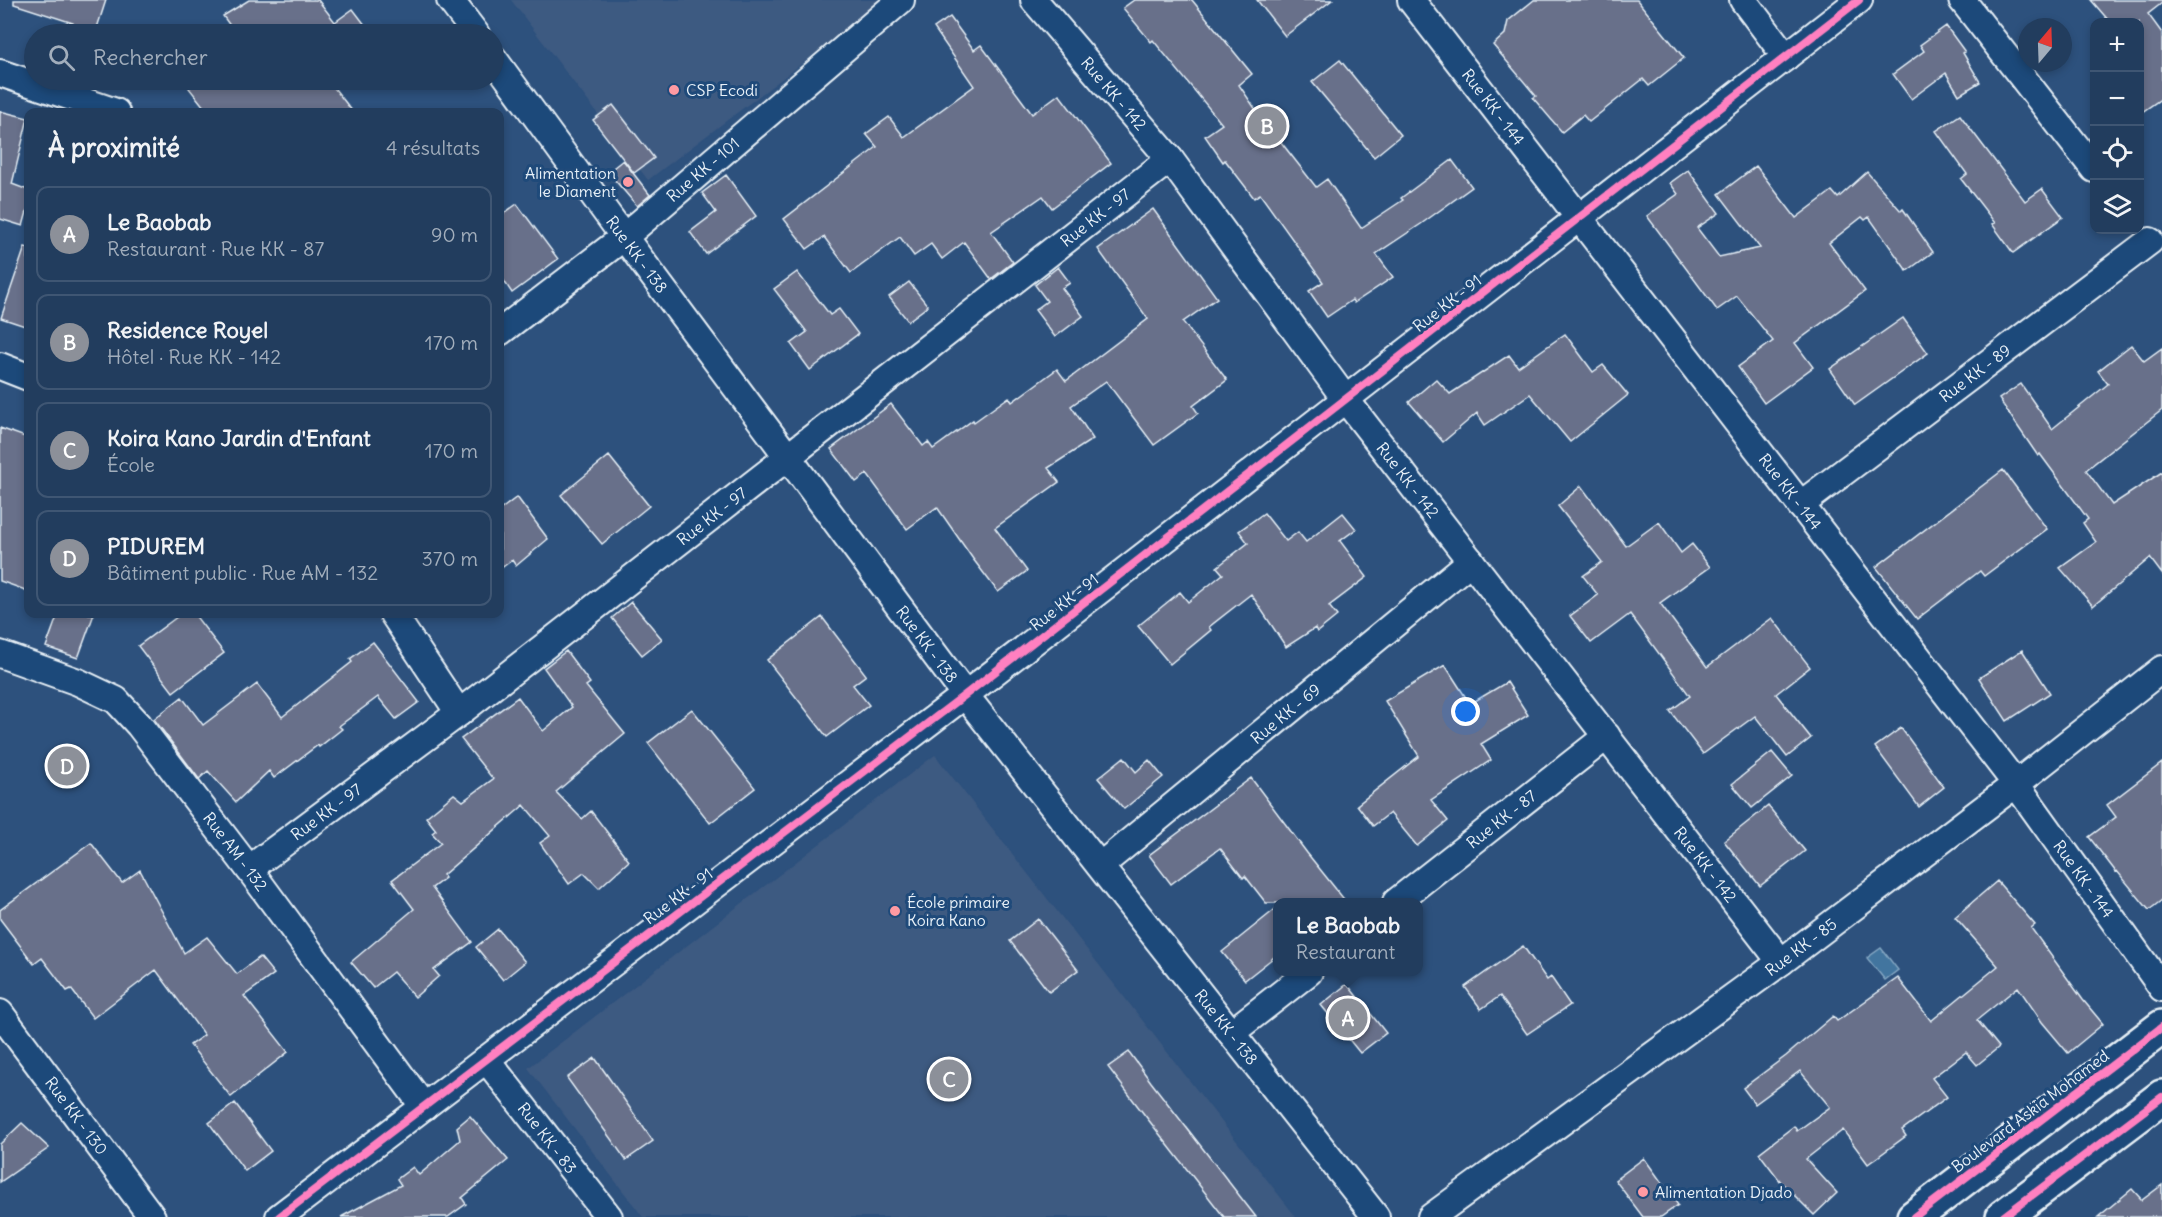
<!DOCTYPE html>
<html lang="fr">
<meta charset="utf-8">
<style>
:root{--surface:#223d5e;--page:#2e4867;--text:#f1f3f6;--muted:#a2aebc;--line:#3f5673;--accent:#8c9099}
body{margin:0;font-family:Delius,sans-serif;background:var(--page);color:var(--text)}
.controls{position:absolute;right:18px;top:18px;display:grid;overflow:hidden;border-radius:12px;box-shadow:0 3px 9px #0003}
.controls button{width:54px;height:54px;display:grid;place-items:center;padding:0;border:0;border-bottom:2px solid var(--line);background:var(--surface);color:var(--text);font:30px sans-serif}
.compass{position:absolute;left:2018px;top:18px;width:54px;height:54px;border-radius:50%;background:var(--surface);box-shadow:0 3px 9px #0003;rotate:19deg}
.you{position:absolute;left:1466px;top:712px;width:21px;height:21px;margin:-15px;border:4px solid #fff;border-radius:50%;background:#1a73e8;box-shadow:0 0 0 9px #1a73e833}
.badge{display:grid;place-items:center;width:39px;height:39px;border-radius:50%;background:var(--accent);color:#fff;font-size:20px;font-weight:700}
.pin{position:absolute;translate:-50% -50%;border:3px solid #fff;box-shadow:0 2px 6px #0006}
.popup{position:absolute;left:1273px;top:898px;width:150px;height:78px;box-sizing:border-box;display:grid;place-content:center;border-radius:12px;background:var(--surface);filter:drop-shadow(0 2px 4px #0005);font-size:20px;white-space:nowrap;color:var(--muted)}
.popup b{font-size:22px;color:var(--text)}
.popup::after{content:'';position:absolute;left:50%;top:100%;margin-left:-12px;border:12px solid transparent;border-top-color:var(--surface)}
.list{margin:0;padding:0;list-style:none}
h2{display:flex;justify-content:space-between;align-items:center;height:78px;margin:0;padding:0 24px;font-size:26px}
h2 small{font-size:20px;font-weight:400;color:var(--muted)}
.list li{display:grid;grid-template-columns:39px 1fr auto;gap:18px;align-items:center;box-sizing:border-box;height:96px;margin:0 12px 12px;padding:0 12px;border:2px solid var(--line);border-radius:12px}
.list b{display:block;font-size:22px;white-space:nowrap}
.list p{margin:0;font-size:20px;white-space:nowrap;color:var(--muted)}
.list em{font-size:20px;font-style:normal;color:var(--muted)}
.icon{flex:none;width:33px;height:33px;fill:none;stroke:currentColor;stroke-width:2;stroke-linecap:round;stroke-linejoin:round}
.map{position:relative;flex:none;width:2162px;height:1217px;overflow:hidden}
.search{position:absolute;background:var(--surface);box-shadow:0 3px 9px #0003;left:24px;top:24px;width:480px;height:66px;display:flex;align-items:center;gap:15px;box-sizing:border-box;padding:0 21px;border-radius:33px;color:var(--muted);font-size:22px}
.panel{position:absolute;background:var(--surface);box-shadow:0 3px 9px #0003;left:24px;top:108px;width:480px;height:510px;border-radius:12px}
.map>svg:first-child{display:block}
.built{fill:#3e5a81}
.water{fill:#42759f;stroke:#84a7c3;stroke-width:1.5}
.building{fill:#676f8a;stroke:#e8f1f8;stroke-width:1.5}
.lines{fill:none;stroke-linecap:round;stroke-linejoin:round}
.minor-casing{stroke:#e8f1f8;stroke-width:30}
.primary-casing{stroke:#e8f1f8;stroke-width:38}
.minor{stroke:#1f4a7a;stroke-width:26}
.primary{stroke:#1f4a7a;stroke-width:33}
.cycleway-casing{stroke:#1f4a7a;stroke-width:11}
.cycleway{stroke:#ff80c0;stroke-width:8}
.poi-dot{fill:#ff9aa2;stroke:#1f4a7a;stroke-width:2}
.labels{text-anchor:middle;stroke-width:6;stroke-linejoin:round;paint-order:stroke}
.poi-label{font-size:16px;fill:#e8f1f8;stroke:#1f4a7a;text-anchor:start}
.street-label{font-size:16px;fill:#e8f1f8;stroke:#1f4a7a}
</style>
<div class="map">
<svg width="2162" height="1217" viewBox="0 0 2162 1217">
<rect width="100%" height="100%" fill="#2d517d"/>
<filter id="ink" filterUnits="userSpaceOnUse"><feTurbulence type="fractalNoise" baseFrequency=".0167" numOctaves="2"/><feDisplacementMap in="SourceGraphic" scale="12" xChannelSelector="R" yChannelSelector="G"/><feConvolveMatrix kernelMatrix="1 2 1 2 8 2 1 2 1" color-interpolation-filters="sRGB"/></filter>
<g filter="url(#ink)">
<path class="built" d="M511,0H886L648,180Z
M935,755L1296,1217H643L528,1068Z"/>
<path class="water" d="M1881,948L1898,970L1885,980L1867,958Z"/>
<path class="building" d="M14,0H106L95,34H70L73,23L14,4Z
M249,0H318L335,22L353,9L372,34H236L223,16Z
M1134,0H1192L1252,74L1239,85L1275,138L1277,137L1316,187L1327,179L1361,228L1403,200L1401,198L1452,160L1472,187L1421,224L1376,254L1393,277L1354,303L1352,300L1327,317L1309,291L1323,282L1260,194L1254,198L1225,160L1223,162L1205,136L1222,124L1153,40L1151,42L1123,8Z
M1257,0H1332L1285,36Z
M1534,0H1637L1684,58L1649,86L1643,79L1589,122L1583,115L1562,132L1533,98L1536,96L1493,45L1505,34L1508,21Z
M2091,0H2162V3L2148,14L2162,33V98L2139,114V22H2110Z
M950,17L974,50L981,45L1032,114L1059,94L1111,163L1052,208L1043,196L991,232L1013,262L991,279L964,242L942,259L931,244L914,256L900,237L851,273L824,237L807,249L784,219L877,147L866,134L889,117L904,137L974,86L934,28Z
M1946,26L1965,52L1963,53L1980,82L1959,95L1946,73L1911,99L1893,74L1924,51L1920,45Z
M1340,60L1401,135L1374,157L1312,82Z
M201,80H328L353,112H208L189,88Z
M613,105L654,158L634,173L593,120Z
M0,111L28,118L12,184L28,190V208L23,226L0,219Z
M1960,115L2025,201L2042,189L2063,217L2013,253L1992,224L1995,223L1961,179L1967,174L1936,131Z
M623,160L650,195L637,206L608,172Z
M1756,166L1796,218L1832,191L1838,198L1867,172L1901,211L1903,209L1933,252L1907,271L1869,217L1865,220L1862,217L1829,243L1865,291L1795,343L1813,367L1764,403L1738,367L1773,341L1737,296L1717,310L1647,216L1678,194L1670,183L1688,170L1719,213L1697,228L1719,257L1760,248L1719,194Z
M726,175L756,216L706,254L690,232L716,212L702,193Z
M517,204L558,259L512,293L500,275V216Z
M1153,209L1217,298L1183,322L1227,380L1193,406L1198,413L1154,445L1106,381L1071,406L1093,439L1048,468L1059,482L995,528L1027,571L998,592L973,559L937,507L907,529L867,474L856,482L831,449L891,404L923,446L928,442L933,449L973,420L974,422L1009,397L1012,402L1057,369L1066,381L1148,319L1098,249Z
M25,247L28,248V327L1,318Z
M1058,267L1070,283L1062,288L1083,316L1055,337L1035,310L1047,301L1035,285Z
M797,272L830,315L839,309L858,334L810,370L791,344L807,332L774,289Z
M909,282L928,306L908,321L889,297Z
M1903,318L1928,353L1855,405L1830,369Z
M1565,334L1593,372L1603,365L1628,395L1570,442L1530,394L1485,425L1477,413L1443,442L1409,402L1436,379L1450,394L1509,355L1518,367Z
M2131,345L2144,361L2162,348V410L2086,470L2112,505L2162,472V574L2150,558L2093,606L2060,568L2096,542L2083,523L2088,519L2040,454L2038,456L1999,399L2021,384L2052,429L2108,384L2098,371Z
M0,428L28,438V591L0,581Z
M609,456L649,506L602,544L561,495Z
M2003,470L2047,529L1984,576L1980,571L1917,619L1876,567Z
M1581,486L1626,546L1659,522L1681,553L1692,544L1710,567L1660,603L1707,667L1772,618L1810,667L1776,694L1811,738L1787,757L1755,716L1703,754L1670,711L1690,696L1630,614L1591,643L1570,616L1598,595L1583,576L1602,562L1558,506Z
M517,497L548,539L516,566L512,560L500,569V510Z
M1264,513L1286,541L1298,532L1306,542L1343,513L1356,529L1340,541L1367,577L1329,606L1337,616L1317,632L1315,628L1286,647L1251,594L1209,627L1211,630L1170,664L1138,626L1180,592L1188,602L1223,574L1217,567L1248,543L1239,531Z
M631,602L662,639L642,655L612,618Z
M58,614H94L78,658L46,647Z
M181,614H194L224,653L173,692L138,646Z
M822,617L866,675L853,685L869,705L827,737L767,660Z
M373,642L419,702L396,719L378,697L339,726L342,729L319,747L318,745L274,778L269,771L236,802L208,771L199,779L154,719L182,697L203,725L257,684L282,717L352,662L350,659Z
M2022,650L2050,693L2007,721L1979,678Z
M566,651L590,683L586,686L625,734L556,792L582,819L591,811L629,861L599,888L584,873L569,884L540,843L550,836L524,805L443,875L445,878L432,888L472,942L434,970L439,976L415,997L393,972L373,988L351,962L414,909L392,880L441,843L432,833L436,830L426,817L454,794L463,801L493,779L461,739L518,697L543,731L572,707L544,668Z
M1445,665L1470,704L1507,682L1528,715L1481,744L1491,760L1431,800L1448,821L1417,846L1390,813L1373,826L1357,805L1419,756L1385,701Z
M692,709L755,788L710,823L648,743Z
M1901,728L1944,787L1919,807L1875,747Z
M1772,752L1792,776L1752,808L1732,784Z
M1124,757L1136,772L1149,760L1163,777L1124,809L1098,778Z
M2162,763V900L2149,910L2117,871L2116,872L2089,837L2116,817L2107,805Z
M1251,778L1307,853L1347,903H1266L1245,876L1243,878L1220,848L1171,884L1149,855Z
M1768,806L1805,851L1760,886L1724,841Z
M91,843L122,883L140,870L184,953L207,937L237,974L260,957L274,974L244,996L288,1052L231,1097L190,1045L204,1035L156,970L93,1018L71,989L67,991L42,958L34,964L0,919V910Z
M1997,881L2035,925L2031,928L2083,1000L2103,1024L2068,1053L2042,1022L2018,987L1977,1020L1999,1047L1977,1065L1966,1052L1932,1078L1947,1097L1902,1130L1906,1136L1868,1164L1843,1130L1806,1159L1837,1193L1814,1215L1781,1182L1759,1153L1794,1126L1797,1131L1830,1107L1800,1071L1755,1104L1743,1088L1786,1056L1833,1016L1837,1021L1898,978L1931,1021L1998,966L1955,917Z
M1278,907V954L1245,980L1222,952Z
M1038,919L1078,970L1049,992L1010,941Z
M498,929L525,962L503,980L476,947Z
M1523,946L1547,980L1551,977L1570,1005L1527,1034L1500,996L1481,1009L1465,987Z
M1347,984L1386,1033L1360,1053L1321,1005Z
M1129,1052L1151,1082L1256,1217H1224L1140,1109L1108,1067Z
M595,1058L653,1141L626,1160L567,1078Z
M235,1103L271,1151L245,1171L209,1123Z
M470,1116L508,1160L462,1198L466,1204L448,1217H341L401,1185L397,1179L413,1167L419,1175L460,1140L457,1127Z
M22,1123L49,1148L0,1182V1144Z
M1644,1158L1678,1205L1661,1217H1643L1615,1180Z
M2162,1185V1217H2098L2132,1189L2142,1200Z"/>
<g class="lines">
<defs>
<g id="minor">
<path d="M450,0L476,34"/>
<path id="s1" d="M1034,0L1170,159L1346,400L1781,962"/>
<path id="s2" d="M1411,0L2016,784L2162,988"/>
<path d="M1743,0L1786,57"/>
<path d="M1962,0L2094,169"/>
<path id="s3" d="M494,59L624,237L965,695L1376,1217"/>
<path d="M0,73L116,112"/>
<path id="s4" d="M500,332L624,237L901,0"/>
<path d="M0,366L28,377"/>
<path id="s5" d="M1800,505L2150,241"/>
<path d="M393,614L459,713"/>
<path id="s6" d="M0,654L78,682L116,700L139,725L249,869L424,1107"/>
<path id="s7" d="M1100,866L1471,561"/>
<path id="s8" d="M249,869L459,713L1170,159"/>
<path id="s9" d="M1396,902L1607,736"/>
<path id="s10" d="M0,1013L152,1217"/>
<path d="M1231,1033L1309,972"/>
<path id="s11" d="M486,1059L609,1217"/>
<path d="M279,1217L965,695L1859,0"/>
<path id="s12" d="M1431,1217L1781,962L2016,784L2162,669"/>
</g>
<path id="primary" d="M1914,1217L2162,1027
M2003,1217L2162,1097"/>
</defs>
<use href="#minor" class="minor-casing"/>
<use href="#primary" class="primary-casing"/>
<use href="#minor" class="minor"/>
<use href="#primary" class="primary"/>
<defs>
<path id="cycleway" d="M279,1217L965,695L1859,0
M1914,1217L2162,1027
M2003,1217L2162,1097"/>
</defs>
<use href="#cycleway" class="cycleway-casing"/>
<use href="#cycleway" class="cycleway"/>
</g>
</g>
<g class="poi-dot">
<circle cx="674" cy="90" r="6"/>
<circle cx="628" cy="182" r="6"/>
<circle cx="895" cy="911" r="6"/>
<circle cx="1643" cy="1192" r="6"/>
</g>
<g class="labels">
<g class="poi-label">
<text x="686" y="96">CSP Ecodi</text>
<text x="616" y="179" text-anchor="end">Alimentation<tspan x="616" dy="18">le Diament</tspan></text>
<text x="907" y="908">École primaire<tspan x="907" dy="18">Koira Kano</tspan></text>
<text x="1655" y="1198">Alimentation Djado</text>
</g>
<g class="street-label">
<text dy="6" stroke="none"><textPath href="#s1" startOffset="123">Rue KK - 142</textPath></text>
<text dy="6" stroke="none"><textPath href="#s2" startOffset="135">Rue KK - 144</textPath></text>
<text dy="6" stroke="none"><textPath href="#s4" startOffset="260">Rue KK - 101</textPath></text>
<text dy="6" stroke="none"><textPath href="#s8" startOffset="1068">Rue KK - 97</textPath></text>
<text dy="6" stroke="none"><textPath href="#s3" startOffset="242">Rue KK - 138</textPath></text>
<text transform="translate(1447 303) rotate(-38)" y="6">Rue KK - 91</text>
<text dy="6" stroke="none"><textPath href="#s5" startOffset="219">Rue KK - 89</textPath></text>
<text dy="6" stroke="none"><textPath href="#s1" startOffset="609">Rue KK - 142</textPath></text>
<text dy="6" stroke="none"><textPath href="#s2" startOffset="621">Rue KK - 144</textPath></text>
<text dy="6" stroke="none"><textPath href="#s8" startOffset="582">Rue KK - 97</textPath></text>
<text transform="translate(1064 602) rotate(-38)" y="6">Rue KK - 91</text>
<text dy="6" stroke="none"><textPath href="#s3" startOffset="728">Rue KK - 138</textPath></text>
<text dy="6" stroke="none"><textPath href="#s7" startOffset="240">Rue KK - 69</textPath></text>
<text dy="6" stroke="none"><textPath href="#s8" startOffset="96">Rue KK - 97</textPath></text>
<text dy="6" stroke="none"><textPath href="#s9" startOffset="134">Rue KK - 87</textPath></text>
<text dy="6" stroke="none"><textPath href="#s6" startOffset="318">Rue AM - 132</textPath></text>
<text dy="6" stroke="none"><textPath href="#s1" startOffset="1095">Rue KK - 142</textPath></text>
<text dy="6" stroke="none"><textPath href="#s2" startOffset="1107">Rue KK - 144</textPath></text>
<text transform="translate(678 896) rotate(-37)" y="6">Rue KK - 91</text>
<text dy="6" stroke="none"><textPath href="#s12" startOffset="458">Rue KK - 85</textPath></text>
<text dy="6" stroke="none"><textPath href="#s3" startOffset="1214">Rue KK - 138</textPath></text>
<text transform="translate(2030 1111) rotate(-37)" y="6">Boulevard Askia Mohamed</text>
<text dy="6" stroke="none"><textPath href="#s10" startOffset="128">Rue KK - 130</textPath></text>
<text dy="6" stroke="none"><textPath href="#s11" startOffset="100">Rue KK - 83</textPath></text>
</g>
</g>
</svg>
<div class="controls">
<button>+</button>
<button>−</button>
<button><svg class="icon" aria-label="locate" viewBox="0 0 24 24"><circle cx="12" cy="12" r="6"/><path d="M12 2v4M12 18v4M2 12h4M18 12h4"/></svg></button>
<button><svg class="icon" aria-label="layers" viewBox="0 0 24 24"><path d="M12 4l9 5-9 5-9-5zM3 14l9 5 9-5"/></svg></button>
</div>
<svg class="compass" viewBox="-18 -18 36 36"><path d="M0-13l5 13h-10z" fill="#e53935"/><path d="M0 13l5-13h-10z" fill="#a2aebc"/></svg>
<div class="you"></div>
<div class="pin badge" style="left:1348px;top:1018px">A</div>
<div class="popup"><b>Le Baobab</b>Restaurant</div>
<div class="pin badge" style="left:1267px;top:126px">B</div>
<div class="pin badge" style="left:949px;top:1079px">C</div>
<div class="pin badge" style="left:67px;top:766px">D</div>
<div class="search"><svg class="icon" aria-label="search" viewBox="0 0 24 24"><circle cx="10" cy="10" r="6"/><path d="M15 15l6 6"/></svg>Rechercher</div>
<section class="panel">
<h2>À proximité<small>4 résultats</small></h2>
<ul class="list">
<li><span class="badge">A</span><div><b>Le Baobab</b><p>Restaurant · Rue KK - 87</p></div><em>90 m</em></li>
<li><span class="badge">B</span><div><b>Residence Royel</b><p>Hôtel · Rue KK - 142</p></div><em>170 m</em></li>
<li><span class="badge">C</span><div><b>Koira Kano Jardin d'Enfant</b><p>École</p></div><em>170 m</em></li>
<li><span class="badge">D</span><div><b>PIDUREM</b><p>Bâtiment public · Rue AM - 132</p></div><em>370 m</em></li>
</ul>
</section>
</div>
